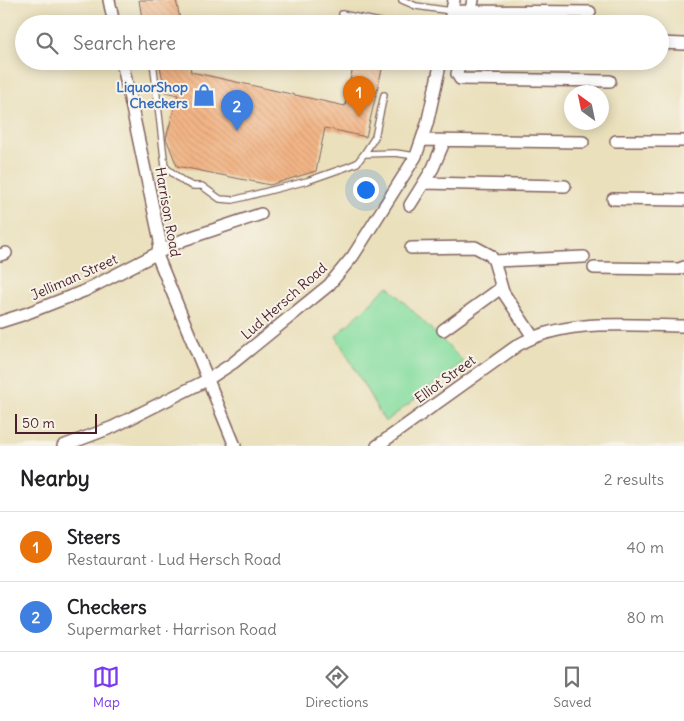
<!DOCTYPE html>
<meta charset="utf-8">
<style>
:root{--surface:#fff;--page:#f2f2f2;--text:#202124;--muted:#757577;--line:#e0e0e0;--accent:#7c3aed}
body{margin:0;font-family:Delius,sans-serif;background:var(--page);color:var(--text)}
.compass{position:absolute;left:564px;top:85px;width:45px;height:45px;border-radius:50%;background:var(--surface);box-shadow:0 2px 12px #0003;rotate:327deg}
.scale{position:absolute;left:15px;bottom:12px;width:82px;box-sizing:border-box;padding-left:5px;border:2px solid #4a1f2b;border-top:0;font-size:14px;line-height:18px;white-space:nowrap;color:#4a1f2b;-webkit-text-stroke:4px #f7f3e8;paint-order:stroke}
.you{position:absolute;left:365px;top:189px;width:18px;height:18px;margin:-12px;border:4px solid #fff;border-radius:50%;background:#1a73e8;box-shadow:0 0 0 8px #1a73e833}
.badge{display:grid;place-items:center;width:32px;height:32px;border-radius:50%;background:var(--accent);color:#fff;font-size:16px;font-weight:700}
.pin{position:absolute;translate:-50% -41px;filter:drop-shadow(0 1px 2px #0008)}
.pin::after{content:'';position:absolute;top:26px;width:18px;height:15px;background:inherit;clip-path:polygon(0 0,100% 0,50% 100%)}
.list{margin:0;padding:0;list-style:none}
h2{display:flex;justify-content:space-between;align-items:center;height:65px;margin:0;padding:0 20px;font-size:21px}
h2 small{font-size:16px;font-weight:400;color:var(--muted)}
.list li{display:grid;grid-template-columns:32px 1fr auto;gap:15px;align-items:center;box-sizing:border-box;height:70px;padding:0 20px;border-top:1px solid var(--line)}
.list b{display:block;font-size:19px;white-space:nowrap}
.list p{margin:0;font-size:16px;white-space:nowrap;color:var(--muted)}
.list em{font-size:16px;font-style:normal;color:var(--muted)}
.icon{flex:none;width:28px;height:28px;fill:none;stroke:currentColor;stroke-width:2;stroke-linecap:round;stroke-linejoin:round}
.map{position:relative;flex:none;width:684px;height:446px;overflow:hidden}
.search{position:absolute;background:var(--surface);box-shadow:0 2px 12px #0003;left:15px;right:15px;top:15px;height:55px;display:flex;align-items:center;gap:12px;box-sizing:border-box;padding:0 18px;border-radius:28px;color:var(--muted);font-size:19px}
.sheet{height:205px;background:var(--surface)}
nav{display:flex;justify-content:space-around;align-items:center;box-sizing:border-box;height:70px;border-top:1px solid var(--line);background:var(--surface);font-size:14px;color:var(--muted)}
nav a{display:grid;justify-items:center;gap:2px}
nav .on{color:var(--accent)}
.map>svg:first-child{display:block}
.park{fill:#88dea1;stroke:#697e66}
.building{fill:url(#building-back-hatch)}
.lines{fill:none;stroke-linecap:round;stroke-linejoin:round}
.service-casing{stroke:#82635e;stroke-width:8}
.minor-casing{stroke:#82635e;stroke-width:14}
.service{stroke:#fff;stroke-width:5.5}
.minor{stroke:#fff;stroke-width:11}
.labels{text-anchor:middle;stroke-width:4;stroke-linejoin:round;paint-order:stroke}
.shop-label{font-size:14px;font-weight:bold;fill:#366cbe;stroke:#f7f3e8;text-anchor:end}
.street-label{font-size:14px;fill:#4a1f2b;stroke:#f7f3e8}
</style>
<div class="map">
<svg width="684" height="446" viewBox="0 0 684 446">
<defs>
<pattern id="building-back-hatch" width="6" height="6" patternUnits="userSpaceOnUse" patternTransform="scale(1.25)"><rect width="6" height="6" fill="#f2b586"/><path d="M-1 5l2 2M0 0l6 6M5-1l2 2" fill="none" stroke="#d19b74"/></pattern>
</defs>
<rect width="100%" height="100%" fill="#f7f3e8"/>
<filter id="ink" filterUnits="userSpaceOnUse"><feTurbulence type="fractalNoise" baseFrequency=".02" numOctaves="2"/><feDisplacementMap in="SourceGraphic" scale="10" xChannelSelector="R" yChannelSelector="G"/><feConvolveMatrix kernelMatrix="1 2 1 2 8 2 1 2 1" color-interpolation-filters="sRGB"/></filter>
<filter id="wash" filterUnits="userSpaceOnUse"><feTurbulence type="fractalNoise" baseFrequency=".0096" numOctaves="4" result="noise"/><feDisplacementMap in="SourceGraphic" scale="20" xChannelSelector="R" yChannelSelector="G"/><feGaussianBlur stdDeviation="1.12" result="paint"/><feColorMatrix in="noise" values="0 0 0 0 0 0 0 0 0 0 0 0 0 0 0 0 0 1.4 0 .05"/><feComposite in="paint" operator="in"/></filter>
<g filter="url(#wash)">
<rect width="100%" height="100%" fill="#eae0bc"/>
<path class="park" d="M388,286L464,362L385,422L336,336Z"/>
<g id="blocks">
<path class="building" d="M139,0H176L181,24H143Z
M159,61H189L191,72L345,106L354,61H384L366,137L325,128L316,171L270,185L177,166L166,138L178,95L165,92Z"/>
</g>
</g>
<g filter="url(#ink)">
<use href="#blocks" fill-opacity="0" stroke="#82635e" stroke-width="1"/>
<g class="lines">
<defs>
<path id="service" d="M402,0L416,6L451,11
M342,14L389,24
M386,23L415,24
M153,61L165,167L184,182L193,186H202L220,199L233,200L307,181L347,167L357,163L364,154L395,153L416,156
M364,154L375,137L384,95"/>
<path id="minor" d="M109,0L114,24
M451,11L590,12
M449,24L454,0
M468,24L473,0
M660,43L684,44
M122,61L160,241L157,255L235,446
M460,61L457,74L460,79L610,81
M422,140L583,142
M616,141H684
M424,183L565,186
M613,199L684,200
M410,205L433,168L444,142
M411,248L475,247L490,255L494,261L503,292L533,337
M0,255L6,253
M494,261L584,257
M594,268L679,269L684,267
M0,322L25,314L84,291L183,240L261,214
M443,330L501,288
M63,446L113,427L207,380L233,363L329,285L353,256L416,156L427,124L441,61
M377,446L518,345C567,317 629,326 684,326"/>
</defs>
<use href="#service" class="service-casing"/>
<use href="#minor" class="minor-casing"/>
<use href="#service" class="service"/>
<use href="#minor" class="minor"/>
</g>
</g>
<defs>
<symbol id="shop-bare" viewBox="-9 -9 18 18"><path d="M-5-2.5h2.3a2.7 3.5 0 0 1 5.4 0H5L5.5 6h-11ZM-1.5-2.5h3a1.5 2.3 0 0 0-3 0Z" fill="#3f7fe0" stroke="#f7f3e8" stroke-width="2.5" paint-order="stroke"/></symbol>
</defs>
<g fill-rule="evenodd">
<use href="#shop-bare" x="188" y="79" width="32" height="32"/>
</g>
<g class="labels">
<g class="shop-label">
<text x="188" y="92">LiquorShop<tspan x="188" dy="16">Checkers</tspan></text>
</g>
<g class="street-label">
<text transform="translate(168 212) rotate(80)" y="5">Harrison Road</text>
<text transform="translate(74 277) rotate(-24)" y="5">Jelliman Street</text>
<text transform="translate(284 301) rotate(-41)" y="5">Lud Hersch Road</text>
<text transform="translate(445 379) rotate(-36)" y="5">Elliot Street</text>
</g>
</g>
</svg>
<svg class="compass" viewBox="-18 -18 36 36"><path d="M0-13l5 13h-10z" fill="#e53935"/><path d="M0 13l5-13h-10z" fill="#757577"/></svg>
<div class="scale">50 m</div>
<div class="you"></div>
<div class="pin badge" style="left:359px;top:117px;background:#e8710a">1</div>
<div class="pin badge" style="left:237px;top:131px;background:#3f7fe0">2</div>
<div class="search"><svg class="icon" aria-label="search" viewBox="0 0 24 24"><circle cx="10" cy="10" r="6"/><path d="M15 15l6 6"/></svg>Search here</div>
</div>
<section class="sheet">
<h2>Nearby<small>2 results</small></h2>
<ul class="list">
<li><span class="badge" style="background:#e8710a">1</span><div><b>Steers</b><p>Restaurant · Lud Hersch Road</p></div><em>40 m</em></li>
<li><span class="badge" style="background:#3f7fe0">2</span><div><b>Checkers</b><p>Supermarket · Harrison Road</p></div><em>80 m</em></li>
</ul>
</section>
<nav>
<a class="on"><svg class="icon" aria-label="map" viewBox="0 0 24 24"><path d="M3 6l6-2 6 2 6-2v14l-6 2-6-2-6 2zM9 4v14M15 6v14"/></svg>Map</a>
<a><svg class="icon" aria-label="directions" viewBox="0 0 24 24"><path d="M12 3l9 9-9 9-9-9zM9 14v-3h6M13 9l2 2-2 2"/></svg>Directions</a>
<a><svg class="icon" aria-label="saved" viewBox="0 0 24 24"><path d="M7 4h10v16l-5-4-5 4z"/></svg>Saved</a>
</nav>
